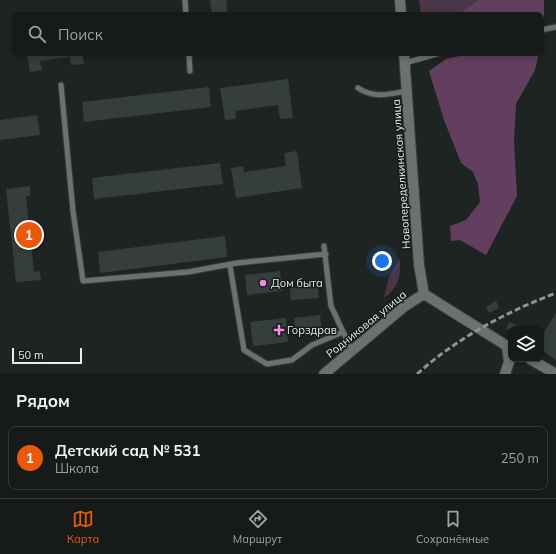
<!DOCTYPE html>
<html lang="ru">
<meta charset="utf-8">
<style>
:root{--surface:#161b19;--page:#232826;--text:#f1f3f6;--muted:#9ea1a2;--line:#353938;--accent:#ea580c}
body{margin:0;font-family:Mulish,sans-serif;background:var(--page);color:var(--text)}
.controls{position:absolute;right:12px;bottom:12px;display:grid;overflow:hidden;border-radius:8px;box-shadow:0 2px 6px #0003}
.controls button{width:36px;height:36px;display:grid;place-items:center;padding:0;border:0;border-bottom:1px solid var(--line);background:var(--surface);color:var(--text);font:20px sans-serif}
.scale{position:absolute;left:12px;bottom:10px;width:70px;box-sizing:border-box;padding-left:4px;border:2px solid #e8edeb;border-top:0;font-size:11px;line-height:14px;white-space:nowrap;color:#e8edeb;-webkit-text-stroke:3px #141b18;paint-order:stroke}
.you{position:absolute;left:382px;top:261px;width:14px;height:14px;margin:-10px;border:3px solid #fff;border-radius:50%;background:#1a73e8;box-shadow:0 0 0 6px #1a73e833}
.badge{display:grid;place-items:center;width:26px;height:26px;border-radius:50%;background:var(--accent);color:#fff;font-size:13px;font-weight:700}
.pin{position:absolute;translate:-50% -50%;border:2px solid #fff;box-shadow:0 1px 4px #0006}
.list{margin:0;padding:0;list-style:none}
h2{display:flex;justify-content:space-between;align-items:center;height:52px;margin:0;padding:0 16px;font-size:17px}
h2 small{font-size:13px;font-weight:400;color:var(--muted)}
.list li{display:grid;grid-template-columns:26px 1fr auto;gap:12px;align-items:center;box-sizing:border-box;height:64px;margin:0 8px 8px;padding:0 8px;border:1px solid var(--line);border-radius:8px}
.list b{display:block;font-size:15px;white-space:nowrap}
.list p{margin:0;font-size:13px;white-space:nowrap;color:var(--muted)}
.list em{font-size:13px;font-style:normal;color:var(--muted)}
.icon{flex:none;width:22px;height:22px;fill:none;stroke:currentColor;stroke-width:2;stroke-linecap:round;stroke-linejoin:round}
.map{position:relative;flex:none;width:556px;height:374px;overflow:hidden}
.search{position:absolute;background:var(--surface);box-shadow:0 2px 6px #0003;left:12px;right:12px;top:12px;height:44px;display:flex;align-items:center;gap:10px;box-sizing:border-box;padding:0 14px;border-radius:8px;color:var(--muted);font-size:15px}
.sheet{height:124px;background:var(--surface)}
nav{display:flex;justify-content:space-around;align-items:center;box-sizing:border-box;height:56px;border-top:1px solid var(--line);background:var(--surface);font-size:11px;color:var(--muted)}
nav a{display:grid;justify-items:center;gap:2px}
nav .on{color:var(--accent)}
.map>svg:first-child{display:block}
.green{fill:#4b3548}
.forest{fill:#623f5e}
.building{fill:#363e3b}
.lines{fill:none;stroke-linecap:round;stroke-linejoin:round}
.service-casing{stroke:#383e3c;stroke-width:7}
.minor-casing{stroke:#383e3c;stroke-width:12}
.secondary-casing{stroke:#383e3c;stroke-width:12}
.service{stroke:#6a726e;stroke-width:5}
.minor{stroke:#6a726e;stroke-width:10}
.secondary{stroke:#6a726e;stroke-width:10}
.rail{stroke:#8e9391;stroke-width:3;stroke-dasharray:6 3;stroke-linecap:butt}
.poi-dot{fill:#f788ec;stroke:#141b18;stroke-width:1.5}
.labels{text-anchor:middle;stroke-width:3;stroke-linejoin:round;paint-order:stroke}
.street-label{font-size:11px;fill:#e8edeb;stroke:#141b18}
.poi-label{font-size:11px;fill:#e8edeb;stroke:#141b18;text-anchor:start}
</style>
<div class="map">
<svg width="556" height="374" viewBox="0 0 556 374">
<rect width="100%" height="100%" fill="#1d2421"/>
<path class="green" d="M419,0H544V17L541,18V15H421Z
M400,258C401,276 399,287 384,298L389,277Z"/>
<path class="forest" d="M479,0H544V17L541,18V15H457Z
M473,53H539L535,70L516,104L514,141L517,196L486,255L460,240L451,241L450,226L466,220L480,202L478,184L473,172L461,163L444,120L429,71L446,59Z"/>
<path class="building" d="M210,0H226L228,15H212Z
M27,53H82L84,64L71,65L70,57L40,61L42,70L30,72Z
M288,79L293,118L280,119L278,105L235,111L236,119L225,120L220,88Z
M209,87L211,107L84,122L82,102Z
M37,115L40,135L0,140V120Z
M297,151L302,188L236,198L231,168L243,166L244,172L286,166L284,153Z
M220,163L223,184L94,199L92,178Z
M30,186V196H26L34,272L40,271L41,280L16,282L6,189Z
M225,236L227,257L100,273L98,252Z
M280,271L282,291L247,295L245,275Z
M318,286L319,298L291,300L290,288Z
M496,301L499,308L489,313L486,307Z
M556,313V360L541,350V337Z
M320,315L322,330L295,333L294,318Z
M286,318L288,342L253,346L250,322Z
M510,322L516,325L511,331L506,328Z"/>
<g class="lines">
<defs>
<path id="service" d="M185,0L186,15
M541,30L556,27
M189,53L190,71
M405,63L440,53
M61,85L73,211L83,281L188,272L237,263L326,254
M358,88C375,99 389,94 407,91
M324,246L331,306L352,351
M230,266L244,350L267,364L292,360L312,345L343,332"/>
<path id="minor" d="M530,359L556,374"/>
<path id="secondary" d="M400,0L401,15
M404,53L419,265L424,294
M424,294L507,346L509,362L505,374
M324,374L405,306L424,294"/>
</defs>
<use href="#service" class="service-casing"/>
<use href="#minor" class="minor-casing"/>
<use href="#secondary" class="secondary-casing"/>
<use href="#service" class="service"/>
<use href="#minor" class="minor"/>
<use href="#secondary" class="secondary"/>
<path class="rail" d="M417,374C457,338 506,312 556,293"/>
</g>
<g class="poi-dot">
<circle cx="263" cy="283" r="4"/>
<path d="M277 324h4v4h4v4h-4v4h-4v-4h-4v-4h4z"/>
</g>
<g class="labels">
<g class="street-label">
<text transform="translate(401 174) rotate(-94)" y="4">Новопеределкинская улица</text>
<text transform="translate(366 324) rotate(-39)" y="4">Родниковая улица</text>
</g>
<g class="poi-label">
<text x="271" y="287">Дом быта</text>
<text x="287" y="334">Горздрав</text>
</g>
</g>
</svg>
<div class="controls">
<button><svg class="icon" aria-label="layers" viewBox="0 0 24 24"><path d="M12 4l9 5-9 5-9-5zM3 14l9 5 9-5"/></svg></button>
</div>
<div class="scale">50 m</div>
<div class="you"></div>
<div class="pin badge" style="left:29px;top:235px">1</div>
<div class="search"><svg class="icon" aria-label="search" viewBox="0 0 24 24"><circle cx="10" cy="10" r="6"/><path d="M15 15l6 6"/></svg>Поиск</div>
</div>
<section class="sheet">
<h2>Рядом<small></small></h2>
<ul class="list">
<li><span class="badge">1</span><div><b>Детский сад № 531</b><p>Школа</p></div><em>250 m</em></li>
</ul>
</section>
<nav>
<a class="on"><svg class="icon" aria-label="map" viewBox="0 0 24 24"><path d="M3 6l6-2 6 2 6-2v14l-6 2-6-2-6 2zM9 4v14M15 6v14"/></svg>Карта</a>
<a><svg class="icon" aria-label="directions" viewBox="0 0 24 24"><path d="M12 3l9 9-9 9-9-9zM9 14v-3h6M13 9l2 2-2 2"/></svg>Маршрут</a>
<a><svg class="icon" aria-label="saved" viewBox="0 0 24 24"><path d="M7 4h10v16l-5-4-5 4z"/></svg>Сохранённые</a>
</nav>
